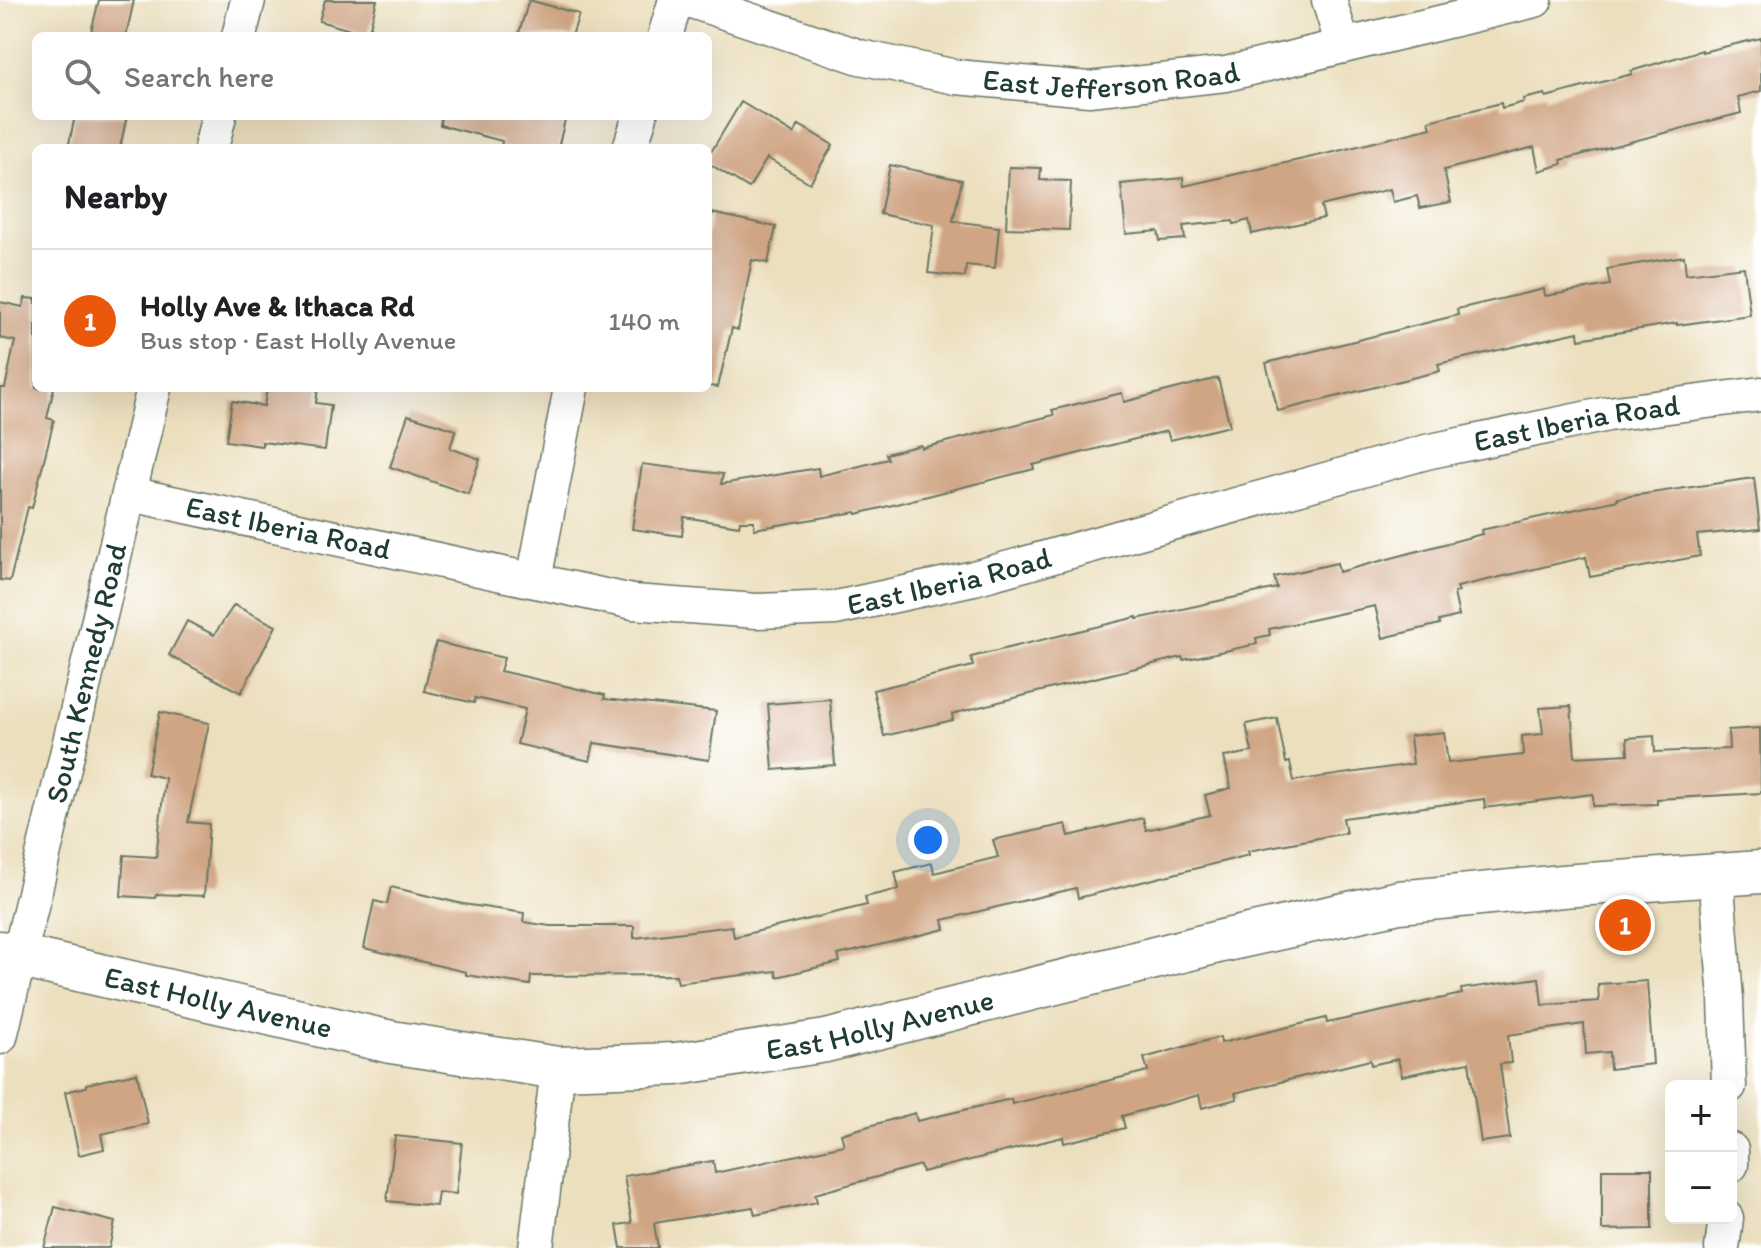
<!DOCTYPE html>
<meta charset="utf-8">
<style>
:root{--surface:#fff;--page:#f2f2f2;--text:#202124;--muted:#757577;--line:#e0e0e0;--accent:#ea580c}
body{margin:0;font-family:Itim,sans-serif;background:var(--page);color:var(--text)}
.controls{position:absolute;right:24px;bottom:24px;display:grid;overflow:hidden;border-radius:12px;box-shadow:0 8px 32px #0002}
.controls button{width:72px;height:72px;display:grid;place-items:center;padding:0;border:0;border-bottom:2px solid var(--line);background:var(--surface);color:var(--text);font:40px sans-serif}
.you{position:absolute;left:928px;top:840px;width:28px;height:28px;margin:-20px;border:6px solid #fff;border-radius:50%;background:#1a73e8;box-shadow:0 0 0 12px #1a73e833}
.badge{display:grid;place-items:center;width:52px;height:52px;border-radius:50%;background:var(--accent);color:#fff;font-size:26px;font-weight:700}
.pin{position:absolute;translate:-50% -50%;border:4px solid #fff;box-shadow:0 2px 8px #0006}
.list{margin:0;padding:0;list-style:none}
h2{display:flex;justify-content:space-between;align-items:center;height:104px;margin:0;padding:0 32px;font-size:34px}
h2 small{font-size:26px;font-weight:400;color:var(--muted)}
.list li{display:grid;grid-template-columns:52px 1fr auto;gap:24px;align-items:center;box-sizing:border-box;height:144px;padding:0 32px;border-top:2px solid var(--line)}
.list b{display:block;font-size:30px;white-space:nowrap}
.list p{margin:0;font-size:26px;white-space:nowrap;color:var(--muted)}
.list em{font-size:26px;font-style:normal;color:var(--muted)}
.icon{flex:none;width:44px;height:44px;fill:none;stroke:currentColor;stroke-width:2;stroke-linecap:round;stroke-linejoin:round}
.map{position:relative;flex:none;width:1761px;height:1248px;overflow:hidden}
.search{position:absolute;background:var(--surface);box-shadow:0 8px 32px #0002;left:32px;top:32px;width:680px;height:88px;display:flex;align-items:center;gap:20px;box-sizing:border-box;padding:0 28px;border-radius:12px;color:var(--muted);font-size:30px}
.panel{position:absolute;background:var(--surface);box-shadow:0 8px 32px #0002;left:32px;top:144px;width:680px;height:248px;border-radius:12px}
.map>svg:first-child{display:block}
.building{fill:#d0a584}
.lines{fill:none;stroke-linecap:round;stroke-linejoin:round}
.minor-casing{stroke:#677664;stroke-width:37}
.tertiary-casing{stroke:#677664;stroke-width:45}
.minor{stroke:#fff;stroke-width:34}
.tertiary{stroke:#fff;stroke-width:42}
.labels{text-anchor:middle;stroke-width:7;stroke-linejoin:round;paint-order:stroke}
.street-label{font-size:30px;fill:#1f3d34;stroke:#fff}
</style>
<div class="map">
<svg width="1761" height="1248" viewBox="0 0 1761 1248">
<rect width="100%" height="100%" fill="#fff"/>
<filter id="ink" filterUnits="userSpaceOnUse"><feTurbulence type="fractalNoise" baseFrequency=".0125" numOctaves="2"/><feDisplacementMap in="SourceGraphic" scale="16" xChannelSelector="R" yChannelSelector="G"/><feConvolveMatrix kernelMatrix="1 2 1 2 8 2 1 2 1" color-interpolation-filters="sRGB"/></filter>
<filter id="wash" filterUnits="userSpaceOnUse"><feTurbulence type="fractalNoise" baseFrequency=".006" numOctaves="4" result="noise"/><feDisplacementMap in="SourceGraphic" scale="32" xChannelSelector="R" yChannelSelector="G"/><feGaussianBlur stdDeviation="1.8" result="paint"/><feColorMatrix in="noise" values="0 0 0 0 0 0 0 0 0 0 0 0 0 0 0 0 0 1.4 0 .05"/><feComposite in="paint" operator="in"/></filter>
<g filter="url(#wash)">
<rect width="100%" height="100%" fill="#ecdfbe"/>
<g id="blocks">
<path class="building" d="M99,0H134L126,36H90Z
M325,0H377L368,35L319,21Z
M529,0L579,14L572,36H518Z
M1761,38V91L1738,97L1741,113L1561,160L1562,164L1539,171L1534,147L1444,170L1451,202L1420,208L1417,196L1393,202L1390,189L1321,206L1324,218L1252,234L1249,220L1234,224L1233,221L1183,226L1185,239L1160,241L1158,231L1126,234L1121,184L1183,178L1184,186L1330,153L1431,128L1429,121L1501,103L1502,108L1524,102L1523,99L1545,94L1546,97L1632,74L1631,71L1702,50V52Z
M741,102L794,134L799,125L833,145L810,183L767,158L749,188L708,163V157Z
M75,116H127L120,148H68Z
M441,116H566L558,148H501L502,141L440,125Z
M890,165L962,180L953,221L999,227L995,268L966,265L965,277L928,273L934,225L880,214Z
M1009,167L1041,168L1040,180L1071,181L1069,230L1006,228Z
M712,213L776,227L768,263L752,260L738,330L732,328L718,387L708,386V233Z
M1684,256L1686,274L1744,267L1750,315L1677,325V323L1579,339L1578,332L1438,364L1440,371L1278,411L1266,363L1458,315L1457,309L1544,289L1545,296L1610,285L1607,269Z
M25,298L36,299V388H54L47,418L54,420L32,508L28,507L10,581L0,580V388H5L15,341L0,338V302L23,307Z
M1218,378L1230,426L1170,440L1167,431L1033,465L1034,469L857,514L856,512L754,529V521H740L739,526L684,517L682,536L632,529L642,464L723,474L721,484L818,468L819,476L888,459L886,454L921,445L922,448L1054,415L1052,410L1122,393L1124,402Z
M267,388H318L316,403L331,405L325,450L262,442V446L226,441L232,401L264,406Z
M408,415L456,430L450,448L480,459L468,494L390,467Z
M1754,478L1760,529L1697,535L1700,556L1590,577L1586,557L1457,587L1459,592L1454,593L1459,616L1439,621L1440,624L1383,638L1375,606L1269,629L1270,635L1256,638L1257,644L1183,660L1182,657L1057,687L952,714L953,720L884,736L873,690L973,666L971,657L1137,617V619L1277,588L1274,577L1337,563L1339,572L1482,534L1481,530L1618,500L1617,498Z
M234,605L276,626L241,693L169,655L187,621L214,635Z
M436,642L504,658L500,671L605,695L604,699L716,711L709,760L594,743L590,761L517,744L525,709L475,698L474,703L424,691Z
M830,699L835,765L773,770L768,704Z
M1571,706L1575,757L1628,754L1627,738L1654,736L1655,752L1729,749L1728,730L1760,728L1761,793L1657,799V804L1593,806V794L1485,808L1484,799L1343,818L1346,833L1248,851L1249,855L1078,898L1076,888L943,920L945,929L838,955L840,962L777,977L776,971L678,983L676,975L531,976L530,985L466,975V972L364,948L374,901L387,904L391,887L463,904L524,913L523,922L550,926H634V938L732,926L734,937L867,905L865,897L899,889L895,872L932,863L934,873L998,857L993,840L1066,824L1069,836L1143,818L1146,830L1210,815L1205,795L1231,788L1224,757L1252,752L1246,724L1277,718L1286,763L1290,762L1294,781L1413,764L1410,736L1444,732L1448,763L1523,755L1522,736L1543,734L1540,708Z
M160,712L209,723L188,822L209,824L204,896L156,894L155,898L121,896L124,855L156,857L165,778L147,774Z
M1539,978L1542,1005L1599,1001L1598,984L1647,981L1653,1064L1610,1069L1609,1052L1586,1054L1584,1024L1508,1035L1511,1063L1500,1064L1510,1138L1481,1142L1469,1062L1402,1076L1398,1059L1371,1065L1370,1060L1235,1093L1237,1099L1202,1108L1199,1095L1122,1116L1125,1128L1064,1143L1063,1137L922,1172L920,1165L815,1194L817,1202L755,1215L753,1207L654,1223L658,1248H621L617,1225L632,1223L624,1176L713,1161L715,1173L844,1145L841,1134L915,1113L917,1121L1011,1099L1012,1104L1148,1071L1144,1058L1220,1037L1221,1043L1326,1018L1327,1023L1462,994L1461,989Z
M137,1073L148,1124L101,1134L104,1149L79,1155L65,1092L86,1087V1084Z
M395,1136L462,1143L456,1194L438,1192L436,1206L387,1201Z
M1602,1169H1652V1229L1602,1230Z
M55,1207L115,1222L109,1248H44Z"/>
</g>
</g>
<g filter="url(#ink)">
<use href="#blocks" fill-opacity="0" stroke="#677664" stroke-width="2"/>
<g class="lines">
<defs>
<g id="minor">
<path id="s1" d="M689,0L860,57L956,77L1089,89L1226,74L1535,0"/>
<path d="M1329,0L1343,46"/>
<path d="M239,36L248,0"/>
<path d="M665,36L676,0"/>
<path d="M211,148L219,116"/>
<path d="M630,148L640,116"/>
<path id="s2" d="M130,494L633,602L757,611L836,608L974,578L1426,452L1608,414L1761,394"/>
<path d="M534,580L571,388"/>
<path d="M1716,874L1726,999L1729,1086"/>
<path id="s3" d="M0,1037L154,388"/>
<path d="M1731,1150V1165"/>
<path d="M536,1248L558,1068"/>
<path d="M1722,1248L1726,1218"/>
</g>
<g id="tertiary">
<path id="s4" d="M0,952L391,1042L558,1068L676,1064L826,1041L1222,941L1399,902L1562,886L1761,872"/>
</g>
</defs>
<use href="#minor" class="minor-casing"/>
<use href="#tertiary" class="tertiary-casing"/>
<use href="#minor" class="minor"/>
<use href="#tertiary" class="tertiary"/>
</g>
</g>
<g class="labels">
<g class="street-label">
<text dy="10" stroke="none"><textPath href="#s1" startOffset="434">East Jefferson Road</textPath></text>
<text dy="10" stroke="none"><textPath href="#s2" startOffset="1482">East Iberia Road</textPath></text>
<text dy="10" stroke="none"><textPath href="#s2" startOffset="162">East Iberia Road</textPath></text>
<text dy="10" stroke="none"><textPath href="#s2" startOffset="834">East Iberia Road</textPath></text>
<text dy="10" stroke="none"><textPath href="#s3" startOffset="374">South Kennedy Road</textPath></text>
<text dy="10" stroke="none"><textPath href="#s4" startOffset="224">East Holly Avenue</textPath></text>
<text dy="10" stroke="none"><textPath href="#s4" startOffset="896">East Holly Avenue</textPath></text>
</g>
</g>
</svg>
<div class="controls">
<button>+</button>
<button>−</button>
</div>
<div class="you"></div>
<div class="pin badge" style="left:1625px;top:925px">1</div>
<div class="search"><svg class="icon" aria-label="search" viewBox="0 0 24 24"><circle cx="10" cy="10" r="6"/><path d="M15 15l6 6"/></svg>Search here</div>
<section class="panel">
<h2>Nearby<small></small></h2>
<ul class="list">
<li><span class="badge">1</span><div><b>Holly Ave &amp; Ithaca Rd</b><p>Bus stop · East Holly Avenue</p></div><em>140 m</em></li>
</ul>
</section>
</div>
